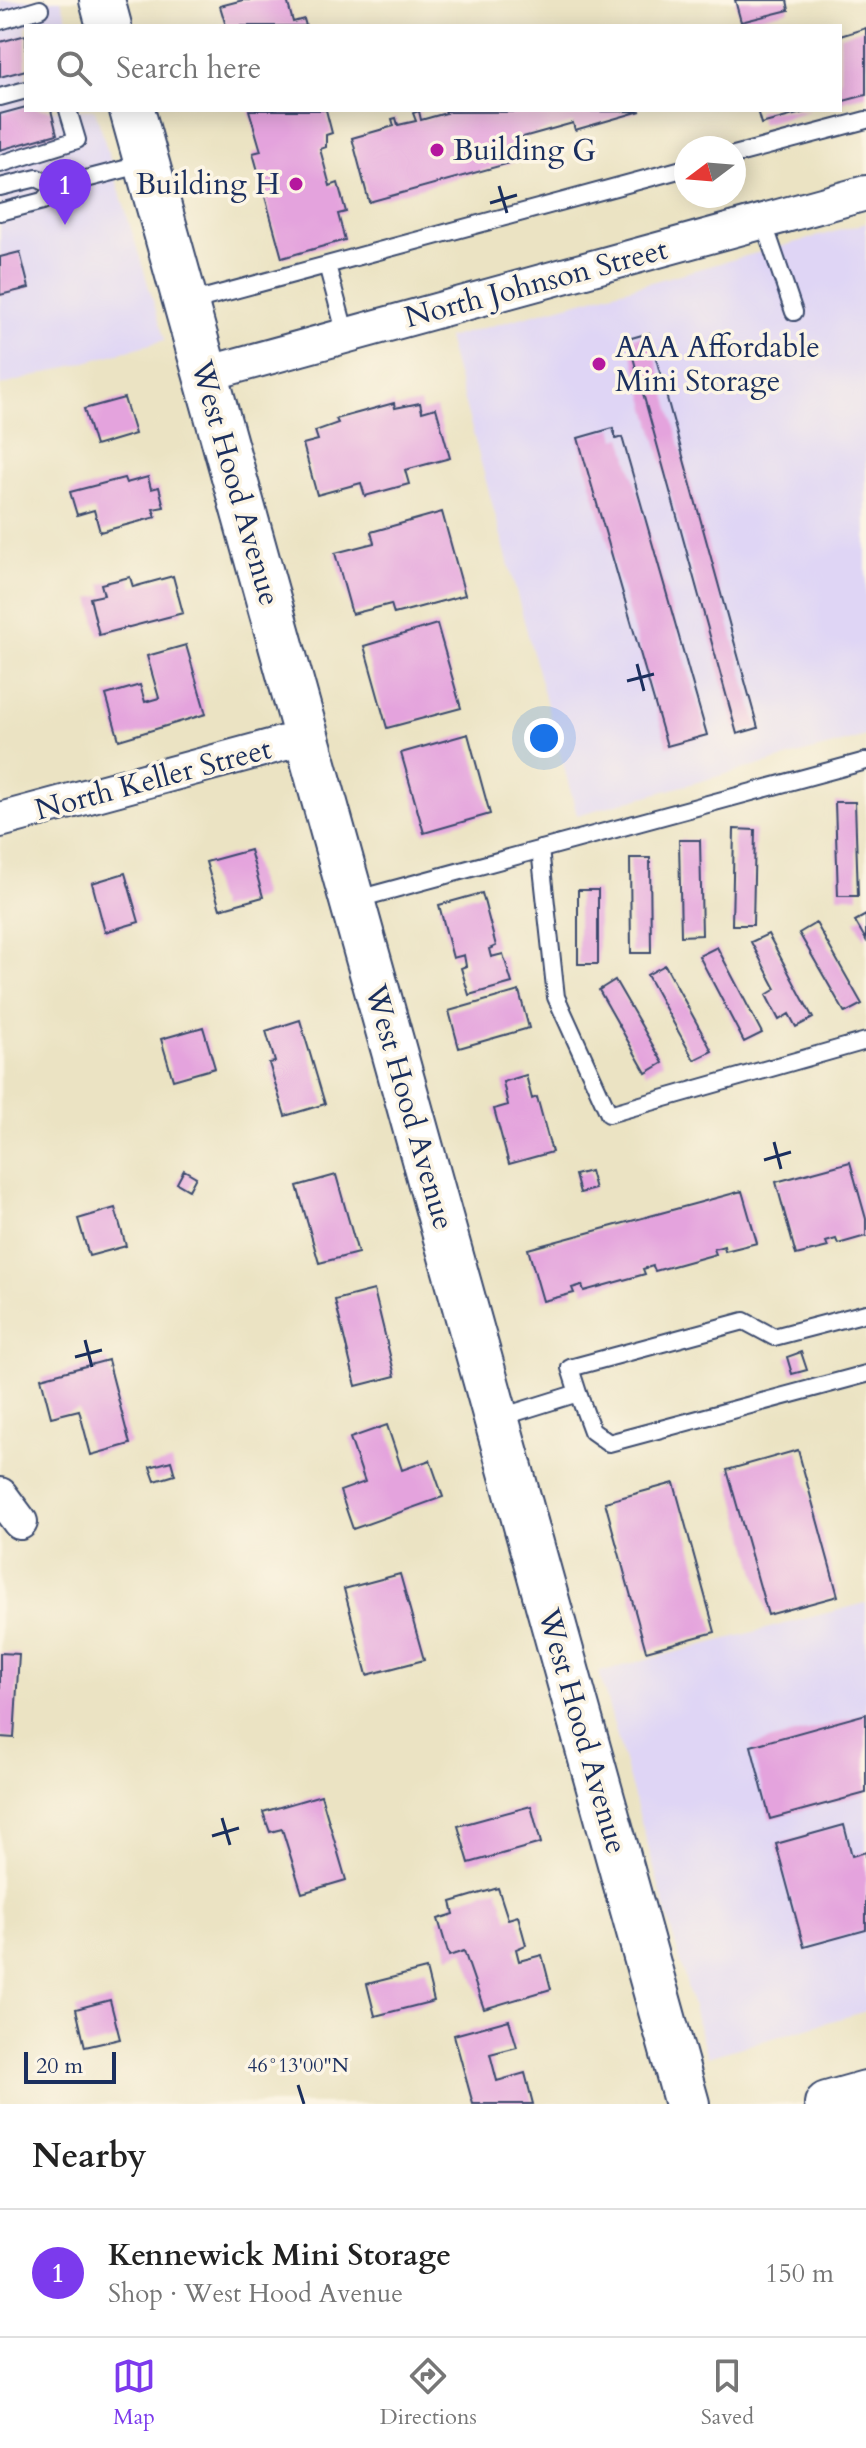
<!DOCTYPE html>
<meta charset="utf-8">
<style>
:root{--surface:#fff;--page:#f2f2f2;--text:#222;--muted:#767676;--line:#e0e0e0;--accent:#7c3aed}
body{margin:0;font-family:Cardo,serif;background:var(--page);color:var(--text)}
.compass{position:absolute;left:674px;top:136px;width:72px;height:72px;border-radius:50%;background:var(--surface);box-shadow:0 4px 20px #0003;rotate:254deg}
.scale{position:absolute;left:24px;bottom:20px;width:92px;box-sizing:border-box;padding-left:8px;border:4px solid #1b2f5e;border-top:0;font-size:22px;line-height:28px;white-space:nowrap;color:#1b2f5e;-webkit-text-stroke:6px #fcf5e5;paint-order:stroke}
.you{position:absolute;left:544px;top:738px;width:28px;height:28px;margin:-20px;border:6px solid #fff;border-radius:50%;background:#1a73e8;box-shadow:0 0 0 12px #1a73e833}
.badge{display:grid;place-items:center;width:52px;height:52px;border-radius:50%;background:var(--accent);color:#fff;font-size:26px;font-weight:700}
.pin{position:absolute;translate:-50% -66px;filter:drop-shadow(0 2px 4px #0008)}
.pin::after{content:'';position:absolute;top:42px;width:28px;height:24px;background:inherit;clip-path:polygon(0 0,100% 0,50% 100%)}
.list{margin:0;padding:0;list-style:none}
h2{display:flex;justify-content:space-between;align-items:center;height:104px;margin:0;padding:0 32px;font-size:34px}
h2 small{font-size:26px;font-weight:400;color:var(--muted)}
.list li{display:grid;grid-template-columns:52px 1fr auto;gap:24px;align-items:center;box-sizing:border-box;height:128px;padding:0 32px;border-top:2px solid var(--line)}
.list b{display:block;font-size:30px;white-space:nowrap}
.list p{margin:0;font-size:26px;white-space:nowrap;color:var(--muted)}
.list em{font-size:26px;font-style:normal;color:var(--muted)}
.icon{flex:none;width:44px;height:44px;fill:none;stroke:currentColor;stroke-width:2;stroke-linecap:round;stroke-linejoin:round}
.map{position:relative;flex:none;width:866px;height:2104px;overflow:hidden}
.search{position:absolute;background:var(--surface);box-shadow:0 4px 20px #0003;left:24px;right:24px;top:24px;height:88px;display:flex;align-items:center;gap:20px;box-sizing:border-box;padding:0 28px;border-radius:0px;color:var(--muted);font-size:30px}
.sheet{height:232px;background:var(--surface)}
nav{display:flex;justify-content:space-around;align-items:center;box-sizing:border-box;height:112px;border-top:2px solid var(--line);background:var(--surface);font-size:22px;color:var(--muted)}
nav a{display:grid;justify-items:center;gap:4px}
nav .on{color:var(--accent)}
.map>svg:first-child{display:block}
.built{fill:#dfd5f5}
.building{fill:#e4a3dd}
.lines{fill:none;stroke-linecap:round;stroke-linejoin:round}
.lane-casing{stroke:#3a4a6d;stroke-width:20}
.street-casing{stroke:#3a4a6d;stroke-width:38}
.secondary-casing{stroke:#3a4a6d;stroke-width:48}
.lane{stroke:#fff;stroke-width:16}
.street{stroke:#fff;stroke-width:34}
.secondary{stroke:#fff;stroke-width:44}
.ticks{fill:none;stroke:#1b2f5e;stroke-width:3}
.poi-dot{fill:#b5179e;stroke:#fcf5e5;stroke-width:3}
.labels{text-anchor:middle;stroke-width:7;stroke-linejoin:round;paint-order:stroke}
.poi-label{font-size:30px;fill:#1b2f5e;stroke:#fcf5e5;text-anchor:start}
.street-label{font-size:30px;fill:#1b2f5e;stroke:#fcf5e5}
.ticks-label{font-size:20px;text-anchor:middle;fill:#1b2f5e;stroke:#fcf5e5;stroke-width:7;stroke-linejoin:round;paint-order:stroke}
</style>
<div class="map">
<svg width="866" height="2104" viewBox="0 0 866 2104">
<rect width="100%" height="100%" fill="#fcf5e5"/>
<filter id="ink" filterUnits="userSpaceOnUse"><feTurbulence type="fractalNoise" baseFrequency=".0125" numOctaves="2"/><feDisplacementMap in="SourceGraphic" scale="16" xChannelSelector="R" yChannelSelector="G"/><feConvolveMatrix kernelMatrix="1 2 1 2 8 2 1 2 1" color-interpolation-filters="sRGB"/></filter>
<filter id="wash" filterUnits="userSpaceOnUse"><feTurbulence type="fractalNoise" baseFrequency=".006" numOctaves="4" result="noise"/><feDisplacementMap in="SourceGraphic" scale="32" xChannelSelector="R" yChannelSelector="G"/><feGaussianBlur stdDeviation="1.8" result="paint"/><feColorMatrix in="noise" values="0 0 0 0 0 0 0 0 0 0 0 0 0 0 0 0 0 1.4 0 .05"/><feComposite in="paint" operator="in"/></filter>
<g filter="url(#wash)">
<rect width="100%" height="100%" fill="#ebe3c3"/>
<path class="built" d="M0,0H61L69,26H26V110H95L165,340L0,386Z
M866,223V736L577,815L447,338Z
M866,1603V2011L707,2057L599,1672Z"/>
<g id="blocks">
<path class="building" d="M243,0H287L293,22L304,19L306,26H226L220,6Z
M735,0H787L789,10L741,22Z
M866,28V95L840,102V36Z
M26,35V70L0,77V42Z
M26,107L51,110L57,134L0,150V114Z
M249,110H326L332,133L326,135V147L320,149L330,186L338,183L346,212L338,214L345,240L282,258L253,153L261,151Z
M445,110L450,112L641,111L575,130L573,123L516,139L521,160L369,202L352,138L394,126L392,119L396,118L398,125L416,121L413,113L419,111L421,120L446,113Z
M757,110H809V111L761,124Z
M20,252L29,288L0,295V257Z
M649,333L758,728L737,734L628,339Z
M124,398L135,434L95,446L84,409Z
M394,403L395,408L420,403L422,412L436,408L450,458L405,470L409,484L365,496L361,483L317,495L303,444L318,440L315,431L338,423L336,419Z
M613,428L616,439L622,437L707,735L667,746L578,438Z
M148,477L151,489L159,487L164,507L153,509L156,517L100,532L94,510L77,515L70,492L124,478L126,483Z
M442,512L465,595L394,614L391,604L352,614L335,553L374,543L371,532Z
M173,576L183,613L99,635L90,598L104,595L101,584L130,577L133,587Z
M437,624L461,708L387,728L364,646Z
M186,645L206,714L119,740L106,695L140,685L145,702L159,698L147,656Z
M468,734L490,814L424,833L401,753Z
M835,802H855L858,896H838Z
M734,829L755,830L753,925H732Z
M679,840H700L702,935L681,936Z
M250,850L263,897L220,909L206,862Z
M630,858H650L651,953H631Z
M125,873L139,922L105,932L92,883Z
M578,890H598V964H578Z
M482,893L496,946L489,949L491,957L503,954L512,983L469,995L461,968L466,966L464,955L453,958L439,905Z
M866,915V940L855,921Z
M816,923L862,1004L845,1013L799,933Z
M768,934L813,1018L796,1027L789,1014L779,1020L766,995L776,989L751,942Z
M717,947L762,1033L744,1042L699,956Z
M665,965L712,1051L694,1060L647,975Z
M615,980L663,1063L646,1073L599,990Z
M519,991L529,1028L459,1048L449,1011Z
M300,1020L325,1104L285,1116L269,1063L275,1062L266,1031Z
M203,1027L215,1068L173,1080L161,1039Z
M526,1075L532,1099L537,1097L552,1152L509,1164L494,1109L508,1105L503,1082Z
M850,1162L866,1219V1236L838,1244L836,1239L826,1242L828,1247L796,1255L776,1182Z
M184,1170L196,1177L189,1190L177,1183Z
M590,1171L595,1189L580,1193L575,1175Z
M336,1175L358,1253L319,1263L297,1186Z
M742,1191L757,1243L725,1251L724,1246L714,1249L716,1254L655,1271L653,1266L643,1269L645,1274L584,1291L582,1285L572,1288L574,1293L543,1301L528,1249Z
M115,1208L126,1246L89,1256L78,1219Z
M374,1290L395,1376L356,1386L335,1300Z
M801,1352L807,1370L792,1374L787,1357Z
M108,1360L130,1444L91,1455L79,1410L51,1417L41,1378Z
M387,1425L402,1470L430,1460L443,1497L353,1529L340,1491L365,1482L350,1438Z
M798,1450L838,1596L768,1615L727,1470Z
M171,1461L175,1475L155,1481L150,1467Z
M674,1483L715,1632L646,1651L605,1502Z
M400,1574L424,1660L367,1675L344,1589Z
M0,1653L19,1654L14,1738L0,1737Z
M866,1714V1793L770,1819L751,1746Z
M321,1795L346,1880L302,1893L282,1829L270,1832L263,1812Z
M531,1806L541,1843L469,1863L458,1826Z
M844,1825L852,1856L866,1852V1930L804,1947L776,1844Z
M498,1888L508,1919L518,1916L526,1945L516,1949L519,1961L542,1955L551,1989L484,2009L464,1951L449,1956L438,1919L454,1914L451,1902Z
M426,1969L434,2001L375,2016L367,1984Z
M110,2000L120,2039L85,2047L76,2009Z
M509,2020L517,2047L490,2054L497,2081L525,2073L533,2104H473L454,2035Z"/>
</g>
</g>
<g filter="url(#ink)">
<use href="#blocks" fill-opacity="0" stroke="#3a4a6d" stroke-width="2"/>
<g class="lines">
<defs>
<path id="lane" d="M0,21L40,9
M0,97L26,90
M734,155L866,120
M0,164L77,140L68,110
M0,187L37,178L55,187
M0,212L43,201L55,187L144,164
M763,221L794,312
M327,265L346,335
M186,303L686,168
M540,849L556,997L609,1114L866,1041
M354,900L866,761
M578,1393L592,1431L609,1443L866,1374
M498,1418L578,1393L570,1368L744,1321L774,1337L866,1313"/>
<path id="street" d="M206,374L866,193
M0,820L307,737
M0,1495L20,1522"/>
<path id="secondary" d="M102,0L109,26
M132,110L687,2104
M827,2104L866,2093"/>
</defs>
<use href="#lane" class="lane-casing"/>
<use href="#street" class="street-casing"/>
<use href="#secondary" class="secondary-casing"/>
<use href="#lane" class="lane"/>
<use href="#street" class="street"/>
<use href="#secondary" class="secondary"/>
</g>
</g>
<path class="ticks" d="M499,186L507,213M490,203L517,195M637,664L644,691M627,681L654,674M774,1142L781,1169M764,1160L791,1152M85,1340L92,1367M75,1357L102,1350M222,1818L230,1845M212,1836L239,1828M298,2085L304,2104"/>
<g class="poi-dot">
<circle cx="437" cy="150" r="8"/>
<circle cx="296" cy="184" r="8"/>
<circle cx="599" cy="364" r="8"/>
</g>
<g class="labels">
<g class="poi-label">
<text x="453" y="160">Building G</text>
<text x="280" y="194" text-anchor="end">Building H</text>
<text x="615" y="357">AAA Affordable<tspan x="615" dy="34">Mini Storage</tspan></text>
</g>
<g class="street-label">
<text transform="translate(536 283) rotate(-15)" y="10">North Johnson Street</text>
<text transform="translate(236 483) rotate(74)" y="10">West Hood Avenue</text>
<text transform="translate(153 779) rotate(-15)" y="10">North Keller Street</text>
<text transform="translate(410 1107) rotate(74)" y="10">West Hood Avenue</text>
<text transform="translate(583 1731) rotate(74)" y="10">West Hood Avenue</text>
</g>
</g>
<g class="ticks-label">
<text x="298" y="2072">46°13'00"N</text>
</g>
</svg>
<svg class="compass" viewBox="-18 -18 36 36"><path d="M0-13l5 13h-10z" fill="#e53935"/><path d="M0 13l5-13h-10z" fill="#767676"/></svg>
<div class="scale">20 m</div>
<div class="you"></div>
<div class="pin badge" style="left:65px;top:225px">1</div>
<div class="search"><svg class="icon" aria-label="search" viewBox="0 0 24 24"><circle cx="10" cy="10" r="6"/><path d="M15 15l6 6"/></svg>Search here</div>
</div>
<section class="sheet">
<h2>Nearby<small></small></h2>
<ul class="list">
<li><span class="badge">1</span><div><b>Kennewick Mini Storage</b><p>Shop · West Hood Avenue</p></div><em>150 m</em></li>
</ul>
</section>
<nav>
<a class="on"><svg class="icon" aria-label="map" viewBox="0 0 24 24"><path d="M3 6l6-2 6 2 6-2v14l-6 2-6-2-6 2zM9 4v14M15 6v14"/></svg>Map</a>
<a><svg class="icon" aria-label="directions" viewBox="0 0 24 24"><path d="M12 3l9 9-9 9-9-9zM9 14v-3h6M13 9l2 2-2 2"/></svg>Directions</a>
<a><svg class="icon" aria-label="saved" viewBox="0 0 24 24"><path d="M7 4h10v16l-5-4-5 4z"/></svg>Saved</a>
</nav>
